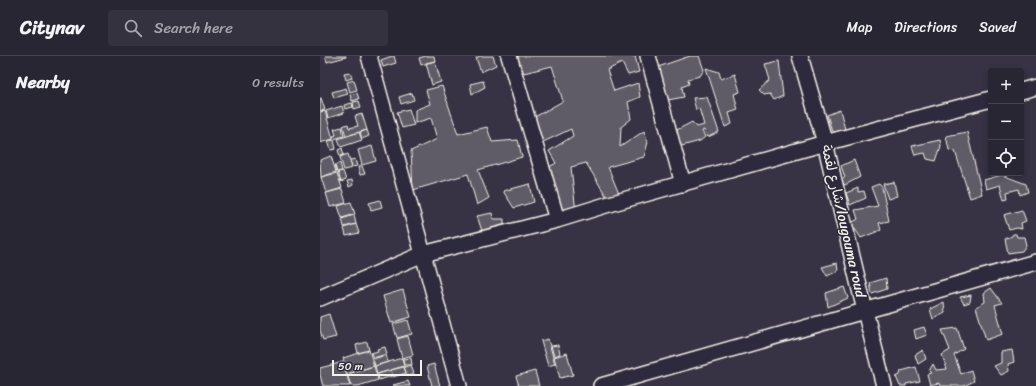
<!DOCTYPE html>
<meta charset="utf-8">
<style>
:root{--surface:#292633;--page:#35323f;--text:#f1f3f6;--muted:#a5a5ac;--line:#45434e}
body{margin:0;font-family:Sriracha,"Playpen Sans Arabic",sans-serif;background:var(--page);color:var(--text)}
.controls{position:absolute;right:12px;top:12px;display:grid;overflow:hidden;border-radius:4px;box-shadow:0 2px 6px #0003}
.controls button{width:36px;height:36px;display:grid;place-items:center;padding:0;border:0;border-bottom:1px solid var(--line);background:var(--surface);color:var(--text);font:20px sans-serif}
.scale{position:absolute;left:12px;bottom:10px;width:90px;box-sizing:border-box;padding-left:4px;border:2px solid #f4f1e8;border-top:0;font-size:11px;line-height:14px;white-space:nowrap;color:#f4f1e8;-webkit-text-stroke:3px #2f2a3d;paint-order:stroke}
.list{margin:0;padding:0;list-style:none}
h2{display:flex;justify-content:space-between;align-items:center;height:52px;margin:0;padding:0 16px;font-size:17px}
h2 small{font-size:13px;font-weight:400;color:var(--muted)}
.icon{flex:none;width:22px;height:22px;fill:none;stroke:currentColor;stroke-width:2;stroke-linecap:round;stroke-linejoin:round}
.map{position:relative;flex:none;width:716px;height:330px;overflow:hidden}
header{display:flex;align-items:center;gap:24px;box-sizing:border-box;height:56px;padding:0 20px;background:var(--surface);border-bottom:1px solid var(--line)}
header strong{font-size:19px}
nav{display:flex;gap:22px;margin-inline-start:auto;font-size:14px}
.search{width:280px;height:36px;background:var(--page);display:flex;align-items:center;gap:10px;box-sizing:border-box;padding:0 14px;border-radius:4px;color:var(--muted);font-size:15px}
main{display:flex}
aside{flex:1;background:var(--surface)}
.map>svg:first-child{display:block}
.building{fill:#5f5c67;stroke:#f4f1e8}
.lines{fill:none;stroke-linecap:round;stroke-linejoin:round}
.minor-casing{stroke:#f4f1e8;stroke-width:18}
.minor{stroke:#2f2a3d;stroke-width:15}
.labels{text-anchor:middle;stroke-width:3;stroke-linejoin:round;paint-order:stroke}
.street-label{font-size:14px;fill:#f4f1e8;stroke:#2f2a3d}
</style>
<header>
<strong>Citynav</strong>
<div class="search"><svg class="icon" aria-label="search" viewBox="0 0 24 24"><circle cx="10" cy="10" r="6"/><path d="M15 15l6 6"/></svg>Search here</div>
<nav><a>Map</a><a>Directions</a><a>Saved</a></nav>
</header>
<main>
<aside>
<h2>Nearby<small>0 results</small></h2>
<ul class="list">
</ul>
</aside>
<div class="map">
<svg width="716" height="330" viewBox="0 0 716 330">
<rect width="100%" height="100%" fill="#373244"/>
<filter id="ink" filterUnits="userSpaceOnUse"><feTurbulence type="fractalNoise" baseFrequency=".025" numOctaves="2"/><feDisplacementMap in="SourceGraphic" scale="8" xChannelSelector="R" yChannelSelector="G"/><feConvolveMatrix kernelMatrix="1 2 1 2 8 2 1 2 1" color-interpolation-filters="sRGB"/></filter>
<g filter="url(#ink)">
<path class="building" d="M5,0H26V1L7,6Z
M72,0H74L76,7L63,11L61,4Z
M106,0H114L115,5L101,9L99,2Z
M160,0H173L176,9L161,16L156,2Z
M197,0H315L319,16L308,19L302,7L287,14L294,35L318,27L320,41L308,46L311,63L301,71L300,91L324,75L328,86L324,101L288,111L299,138L288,143L266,107L251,111L256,156H242L226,113L236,107L229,95L253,80L251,73L219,88L213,62L243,45L232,10L204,17Z
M370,0H379L384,14L380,20L368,23L369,28L362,31L364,41L348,44L338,11Z
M115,5L121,26L112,29L106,7Z
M459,5L463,40L454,44L450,38L444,39L439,34L450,24L445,8Z
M386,12L399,16L401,23L415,18L420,36L414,38L418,54L409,57L412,68L405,71Z
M30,16L32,22L26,24L24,17Z
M34,24L37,34L30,36L27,26Z
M163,25L165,31L152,38L150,28Z
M122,30L138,78L167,71L172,86L198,84L202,101L158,114L169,142L157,149L148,118L93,134L91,95L117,83L111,62L95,67V54L110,48L106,34Z
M26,32L28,38L14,42L12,36Z
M37,37L39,43L32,45L30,39Z
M92,37L94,44L81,48L79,41Z
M387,41L399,76L388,81L384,74L382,75L385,81L380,85L358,91L353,76L372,66L377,71L384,69L379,52L376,54L373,42Z
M0,42H1L5,54L0,55Z
M39,45L41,51L34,53L33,46Z
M32,47L33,51L25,53L24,49Z
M22,50L24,57L8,62L6,55Z
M89,53L94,69L82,72L77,56Z
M520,54L525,73L513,78L507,59Z
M5,55L13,83L0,87V56Z
M42,58L47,74L26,80L23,70L28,68L29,72L38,70L35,60Z
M22,71L24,80L14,83L13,80L16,79L14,73Z
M47,74L49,80L42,83L40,76Z
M39,76L42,84L21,91L18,83Z
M647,76L662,138L650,142L635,95L629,94L626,80Z
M14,84L16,93L11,94L8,85Z
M620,84L621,90L616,105L607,103L605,97L595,99L592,90Z
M52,90L56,105L42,109L38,94Z
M22,92L24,99L20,100L18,94Z
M28,98L32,112L24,114L20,101Z
M11,100L16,116L1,121L0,104Z
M35,103L37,110L32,111L30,104Z
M534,104L540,121L525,129L521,125L525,121L521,110Z
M20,107L22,115L17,116L15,109Z
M42,110L45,118L40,119L38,111Z
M23,115L26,124L21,126L18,116Z
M17,117L22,132L6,137L1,121Z
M682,119L706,128L708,136L700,139L699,133L687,136L688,143L684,144L680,129L666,133L664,124Z
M32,124L33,129L29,131L27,125Z
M574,126L577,140L568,143L563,128Z
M210,128L214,146L194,152L183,135Z
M559,128L562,131L569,165L559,167L561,174L541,182L531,167L538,163L535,154L558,150L551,131Z
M538,132V136L544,135L546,142L530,149L526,137Z
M22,133L26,147L10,151L6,137Z
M60,144L62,151L51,154L49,147Z
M31,146L35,158L22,162L18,150Z
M702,154L706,165L701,167L702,173L697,172L689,174L684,159Z
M172,157L173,163H184V172L163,178L157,160Z
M34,159L36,168L24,171L22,163Z
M36,168L39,177L26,180L24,172Z
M693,178H696L697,181H704L706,189L702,195L688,197L685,183L692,180Z
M517,207L518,215L507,220L502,211Z
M566,222L567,233L552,238L550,227Z
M524,231L528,242L508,251L506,237Z
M671,232L682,247L675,249L683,278L666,284L656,251L665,246L664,237Z
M83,234L91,261L71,267L63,240Z
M651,239L650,246L644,248L640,241Z
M624,246L625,257L613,263L610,253Z
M9,258L16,281L3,284L0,274V261Z
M88,264L92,278L77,282L73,268Z
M604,271L607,279L596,283L594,274Z
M637,272L644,293L634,299L641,318L651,314L654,325L644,330H620L619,327L610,329L607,318L611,317L609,315L613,308L616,314L627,313L622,299L630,294L622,274Z
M88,280L93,299L82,302L77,283Z
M228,283L235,308L228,310L221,285Z
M47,286L49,294L38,297L36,289Z
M238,289L240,298L234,300L231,290Z
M65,291L67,298L53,302L51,297L58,295L57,293Z
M49,294L54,310L27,318L23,302Z
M603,294L606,303L598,308L595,299Z
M692,294L694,306L688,308L689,315L681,319L674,310L681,307V296Z
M247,297L253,319L240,322L234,301Z
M66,299L68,306L55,310L53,303Z
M82,302L84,310L57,318L55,310Z
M91,302L92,309H84L83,303Z
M23,306L30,330H3L0,319V312Z
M114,308L120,330H112L107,310Z
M91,309L94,318L87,320L84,311Z
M54,310L58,324L38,330H31L27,318Z
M84,311L86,317L73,321L71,314Z
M596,311L600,325L586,328V330H580L576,321L580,319L581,315Z
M71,314L72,320L59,324L58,318Z
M215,315L219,330H199L196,320Z
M88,325L90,330H74L73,329Z"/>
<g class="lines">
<defs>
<path id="minor" d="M49,0L139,330
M189,0L237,164
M328,0L363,128
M480,0L505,87L545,255L564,330
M701,35L716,31
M0,242L103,198L237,164L286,149L505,87L671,43
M281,330L716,206"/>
</defs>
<use href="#minor" class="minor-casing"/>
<use href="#minor" class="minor"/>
</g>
</g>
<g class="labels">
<g class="street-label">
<text transform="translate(524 165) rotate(77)" y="5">شارع لقمة/lougouma roud</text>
</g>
</g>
</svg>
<div class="controls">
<button>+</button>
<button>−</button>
<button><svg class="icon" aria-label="locate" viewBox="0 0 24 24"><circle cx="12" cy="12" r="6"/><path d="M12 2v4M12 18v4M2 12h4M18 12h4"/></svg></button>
</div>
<div class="scale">50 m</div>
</div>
</main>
